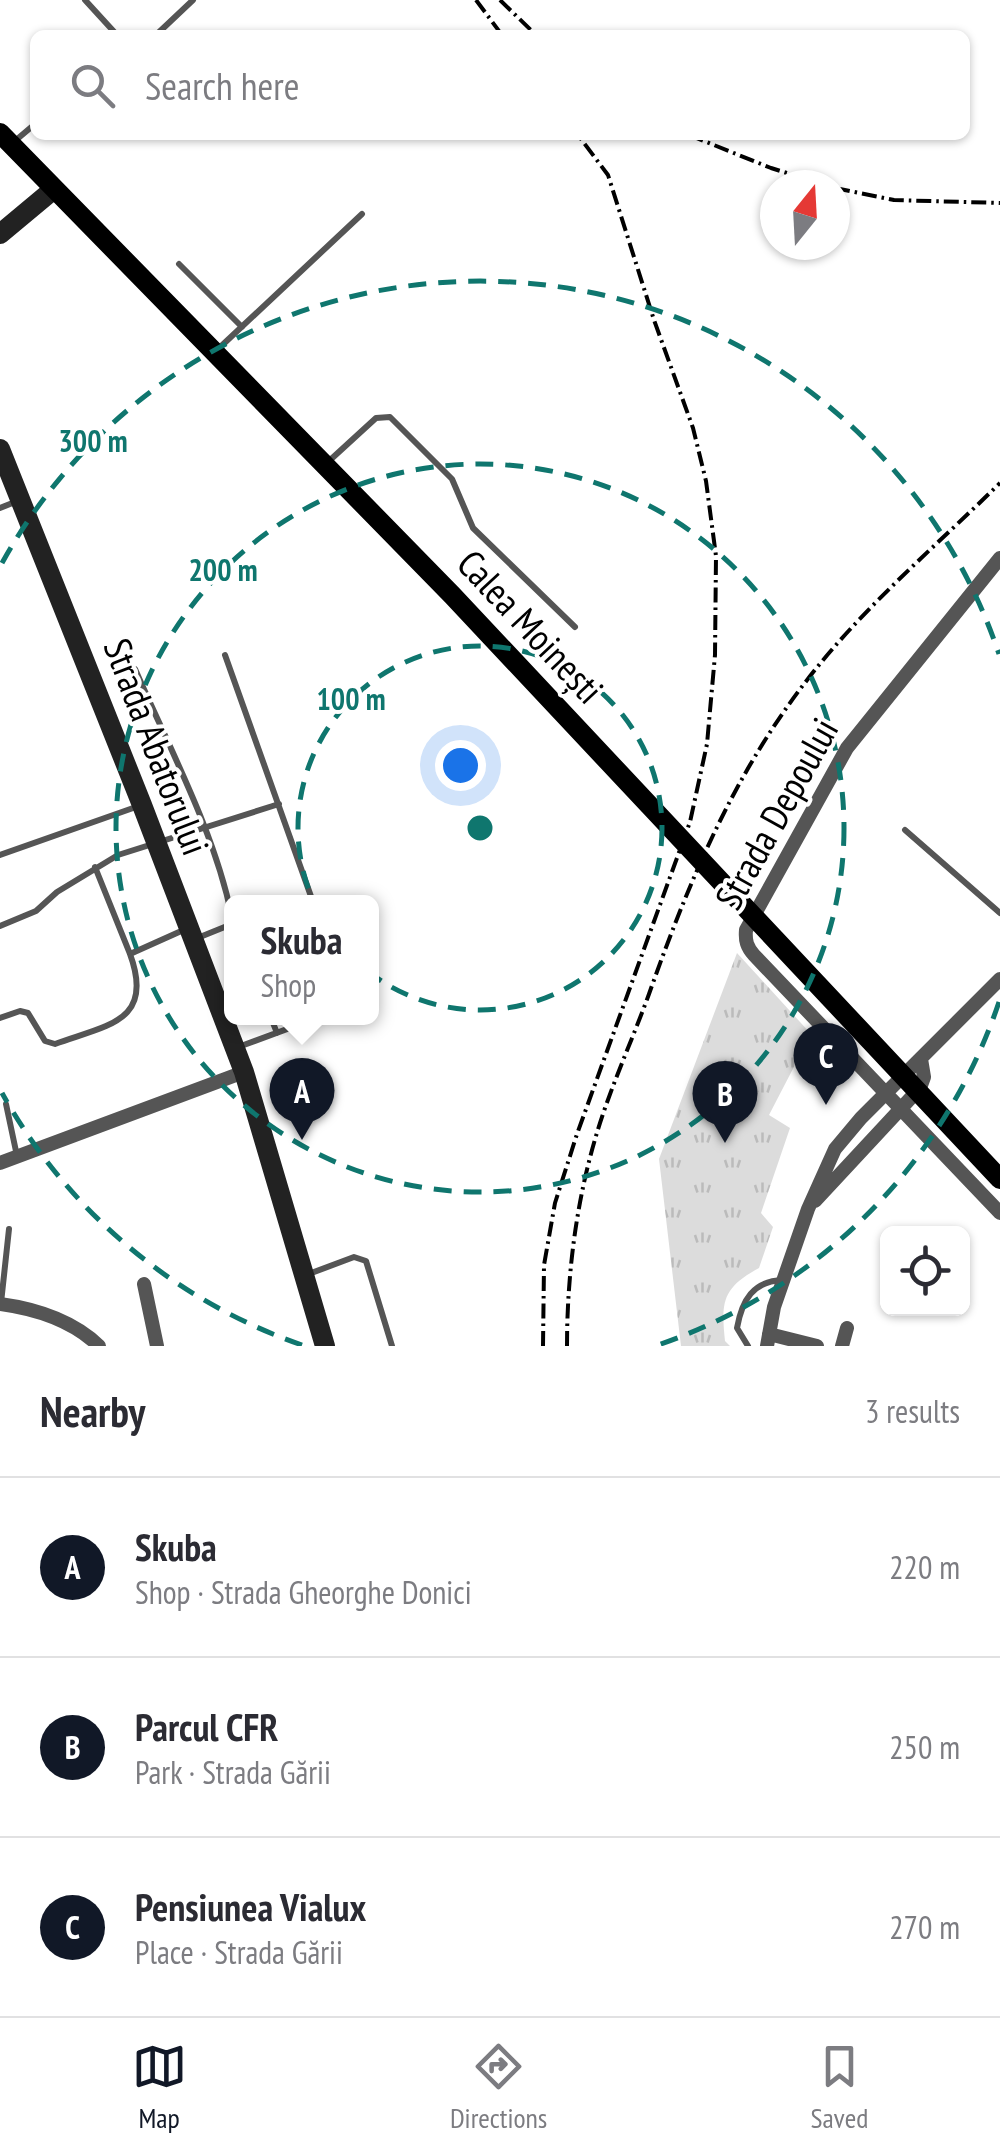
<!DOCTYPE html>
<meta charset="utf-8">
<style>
:root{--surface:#fff;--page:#f7f7f7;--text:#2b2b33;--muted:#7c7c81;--line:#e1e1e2;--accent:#111827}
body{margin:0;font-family:"PT Sans Narrow",sans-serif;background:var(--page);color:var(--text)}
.controls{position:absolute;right:30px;bottom:30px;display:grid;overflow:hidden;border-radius:15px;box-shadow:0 2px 8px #0004}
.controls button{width:90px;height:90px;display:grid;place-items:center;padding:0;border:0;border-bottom:2px solid var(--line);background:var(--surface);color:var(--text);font:50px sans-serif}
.compass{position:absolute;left:760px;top:170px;width:90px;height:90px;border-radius:50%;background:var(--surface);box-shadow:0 2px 8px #0004;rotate:18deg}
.you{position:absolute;left:460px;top:765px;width:35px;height:35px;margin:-25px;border:8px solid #fff;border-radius:50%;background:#1a73e8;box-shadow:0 0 0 15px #1a73e833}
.badge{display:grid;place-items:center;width:65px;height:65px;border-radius:50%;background:var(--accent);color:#fff;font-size:32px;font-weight:700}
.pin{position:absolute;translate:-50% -82px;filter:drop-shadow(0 2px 5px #0008)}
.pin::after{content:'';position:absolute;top:52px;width:35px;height:30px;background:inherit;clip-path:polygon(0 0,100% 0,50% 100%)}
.popup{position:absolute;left:224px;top:895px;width:155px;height:130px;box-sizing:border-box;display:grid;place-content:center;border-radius:15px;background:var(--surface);filter:drop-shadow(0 2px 8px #0005);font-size:32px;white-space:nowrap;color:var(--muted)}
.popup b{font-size:38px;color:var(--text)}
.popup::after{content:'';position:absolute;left:50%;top:100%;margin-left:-20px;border:20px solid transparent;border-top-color:var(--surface)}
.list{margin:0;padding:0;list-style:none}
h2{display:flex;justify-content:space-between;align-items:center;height:130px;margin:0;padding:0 40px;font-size:42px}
h2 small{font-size:32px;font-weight:400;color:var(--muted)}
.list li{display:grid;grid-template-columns:65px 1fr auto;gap:30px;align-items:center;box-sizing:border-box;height:180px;padding:0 40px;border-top:2px solid var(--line)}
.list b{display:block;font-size:38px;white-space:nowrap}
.list p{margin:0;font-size:32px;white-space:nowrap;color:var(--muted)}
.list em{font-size:32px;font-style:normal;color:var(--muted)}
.icon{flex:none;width:55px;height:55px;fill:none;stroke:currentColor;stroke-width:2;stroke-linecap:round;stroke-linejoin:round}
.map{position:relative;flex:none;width:1000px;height:1346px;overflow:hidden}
.search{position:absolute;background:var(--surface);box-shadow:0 2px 8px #0004;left:30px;right:30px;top:30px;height:110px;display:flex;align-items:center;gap:25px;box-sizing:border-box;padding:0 35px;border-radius:15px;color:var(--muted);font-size:38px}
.sheet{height:670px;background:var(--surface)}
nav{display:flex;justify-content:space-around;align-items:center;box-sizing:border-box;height:140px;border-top:2px solid var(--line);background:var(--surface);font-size:28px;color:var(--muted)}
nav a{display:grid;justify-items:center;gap:5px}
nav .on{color:var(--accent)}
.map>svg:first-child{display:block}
.park{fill:url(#park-tufts)}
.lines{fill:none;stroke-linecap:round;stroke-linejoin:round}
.lane{stroke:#555;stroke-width:6}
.street{stroke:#555;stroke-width:14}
.secondary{stroke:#222;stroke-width:20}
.primary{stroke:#000;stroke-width:20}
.rail{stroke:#000;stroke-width:4;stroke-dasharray:15 5 2.5 5;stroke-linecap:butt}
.ring{fill:none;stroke:#0f766e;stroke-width:5;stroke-dasharray:18 12}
.labels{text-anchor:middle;stroke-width:8;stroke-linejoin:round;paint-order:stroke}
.street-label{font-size:38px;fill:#000;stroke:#fff}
.centre{fill:#0f766e;stroke:#fff;stroke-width:5}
.ring-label{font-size:30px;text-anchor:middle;font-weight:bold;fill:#0f766e;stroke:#fff;stroke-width:8;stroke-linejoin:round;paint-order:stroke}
</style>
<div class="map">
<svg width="1000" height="1346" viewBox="0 0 1000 1346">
<defs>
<pattern id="park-tufts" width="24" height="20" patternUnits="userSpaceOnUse" patternTransform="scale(2.5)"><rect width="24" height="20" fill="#dcdcdc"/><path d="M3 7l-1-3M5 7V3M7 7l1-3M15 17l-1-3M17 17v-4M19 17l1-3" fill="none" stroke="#bbb"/></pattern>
</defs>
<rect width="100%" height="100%" fill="#fff"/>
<path class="park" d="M737,953L811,1034L769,1115L790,1128L761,1213L773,1227L759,1268C722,1288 721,1302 725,1341L730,1346H681L659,1159Z"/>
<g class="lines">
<path class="lane" d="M85,0L117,35
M156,35L193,0
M16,140L35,124
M179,264L242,327
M217,350L362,214
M329,461L376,418L390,417L452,479L473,528L575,627
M0,508L15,502
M225,655L313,902
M135,669C170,750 214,830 232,917
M905,830L1000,913
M0,855L136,807
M95,867L130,954L188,928
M0,926L36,911L57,892L118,855L279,804
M195,939L232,924
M0,1018L20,1011L28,1013L45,1041L55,1044C107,1025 155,1022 130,954
M271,1018L277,1033
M241,1046L317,1018
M6,1104L17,1156
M306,1275L354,1257L366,1261L392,1346
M1,1303L9,1229
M748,1346L737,1328C742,1300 753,1281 783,1280"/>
<path class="street" d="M1000,558L847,748L746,930C745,941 747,947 754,955L1000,1213
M0,1163L244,1072
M815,1201L920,1088L924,1077L921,1059
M144,1284L157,1346
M0,1304C37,1309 72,1320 99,1346
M769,1334L817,1346
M767,1346L774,1307L808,1209L835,1149L861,1118L1000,979
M842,1346L847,1328"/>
<path class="secondary" d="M0,234L54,189
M0,449L142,805L244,1072L325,1346"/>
<path class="primary" d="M0,133L452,595L1000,1179"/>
<path class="rail" d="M476,0L502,35
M500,0L536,35
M689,135L771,168L825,185
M835,188L894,200L1000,203
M543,1346L544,1265L555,1203L577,1134L690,822L707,744L715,655L716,556L706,481L693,428L654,320L608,175L578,135
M567,1346C567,1276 576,1203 596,1136C610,1088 632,1041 649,994C688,884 732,778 804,684C860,610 934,548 1000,483"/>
</g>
<g class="ring">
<circle cx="480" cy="828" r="182"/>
<circle cx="480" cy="828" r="364"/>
<path d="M999 1002A547 547 0 0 1 658 1345M302 1345A547 547 0 0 1 2 1093M2 563A547 547 0 0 1 999 654"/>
</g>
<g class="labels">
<g class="street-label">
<text transform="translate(530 627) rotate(47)" y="13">Calea Moinești</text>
<text transform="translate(156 747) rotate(69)" y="13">Strada Abatorului</text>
<text transform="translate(777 814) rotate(-61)" y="13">Strada Depoului</text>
</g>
</g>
<circle cx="480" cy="828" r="15" class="centre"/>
<g class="ring-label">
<text x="93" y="452">300 m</text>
<text x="223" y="581">200 m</text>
<text x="351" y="710">100 m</text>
</g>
</svg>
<div class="controls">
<button><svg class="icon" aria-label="locate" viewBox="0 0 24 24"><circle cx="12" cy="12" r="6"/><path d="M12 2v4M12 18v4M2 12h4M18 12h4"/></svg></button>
</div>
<svg class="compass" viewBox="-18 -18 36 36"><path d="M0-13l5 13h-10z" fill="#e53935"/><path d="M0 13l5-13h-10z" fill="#7c7c81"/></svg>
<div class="you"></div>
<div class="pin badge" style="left:302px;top:1140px">A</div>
<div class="popup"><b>Skuba</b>Shop</div>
<div class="pin badge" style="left:725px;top:1143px">B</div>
<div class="pin badge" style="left:826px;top:1105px">C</div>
<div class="search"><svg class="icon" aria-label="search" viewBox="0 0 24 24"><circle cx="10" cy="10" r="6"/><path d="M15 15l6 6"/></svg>Search here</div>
</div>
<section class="sheet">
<h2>Nearby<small>3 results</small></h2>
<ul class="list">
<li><span class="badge">A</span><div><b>Skuba</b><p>Shop · Strada Gheorghe Donici</p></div><em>220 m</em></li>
<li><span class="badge">B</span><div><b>Parcul CFR</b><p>Park · Strada Gării</p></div><em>250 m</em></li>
<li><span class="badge">C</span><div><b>Pensiunea Vialux</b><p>Place · Strada Gării</p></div><em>270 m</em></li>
</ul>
</section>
<nav>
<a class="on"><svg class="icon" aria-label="map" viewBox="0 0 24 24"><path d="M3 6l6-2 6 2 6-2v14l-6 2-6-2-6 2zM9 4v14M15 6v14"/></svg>Map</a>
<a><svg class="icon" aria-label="directions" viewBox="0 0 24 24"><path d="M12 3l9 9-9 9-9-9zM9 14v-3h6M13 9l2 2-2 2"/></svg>Directions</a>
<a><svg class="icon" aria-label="saved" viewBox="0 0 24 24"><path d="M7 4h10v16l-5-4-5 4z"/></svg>Saved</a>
</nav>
